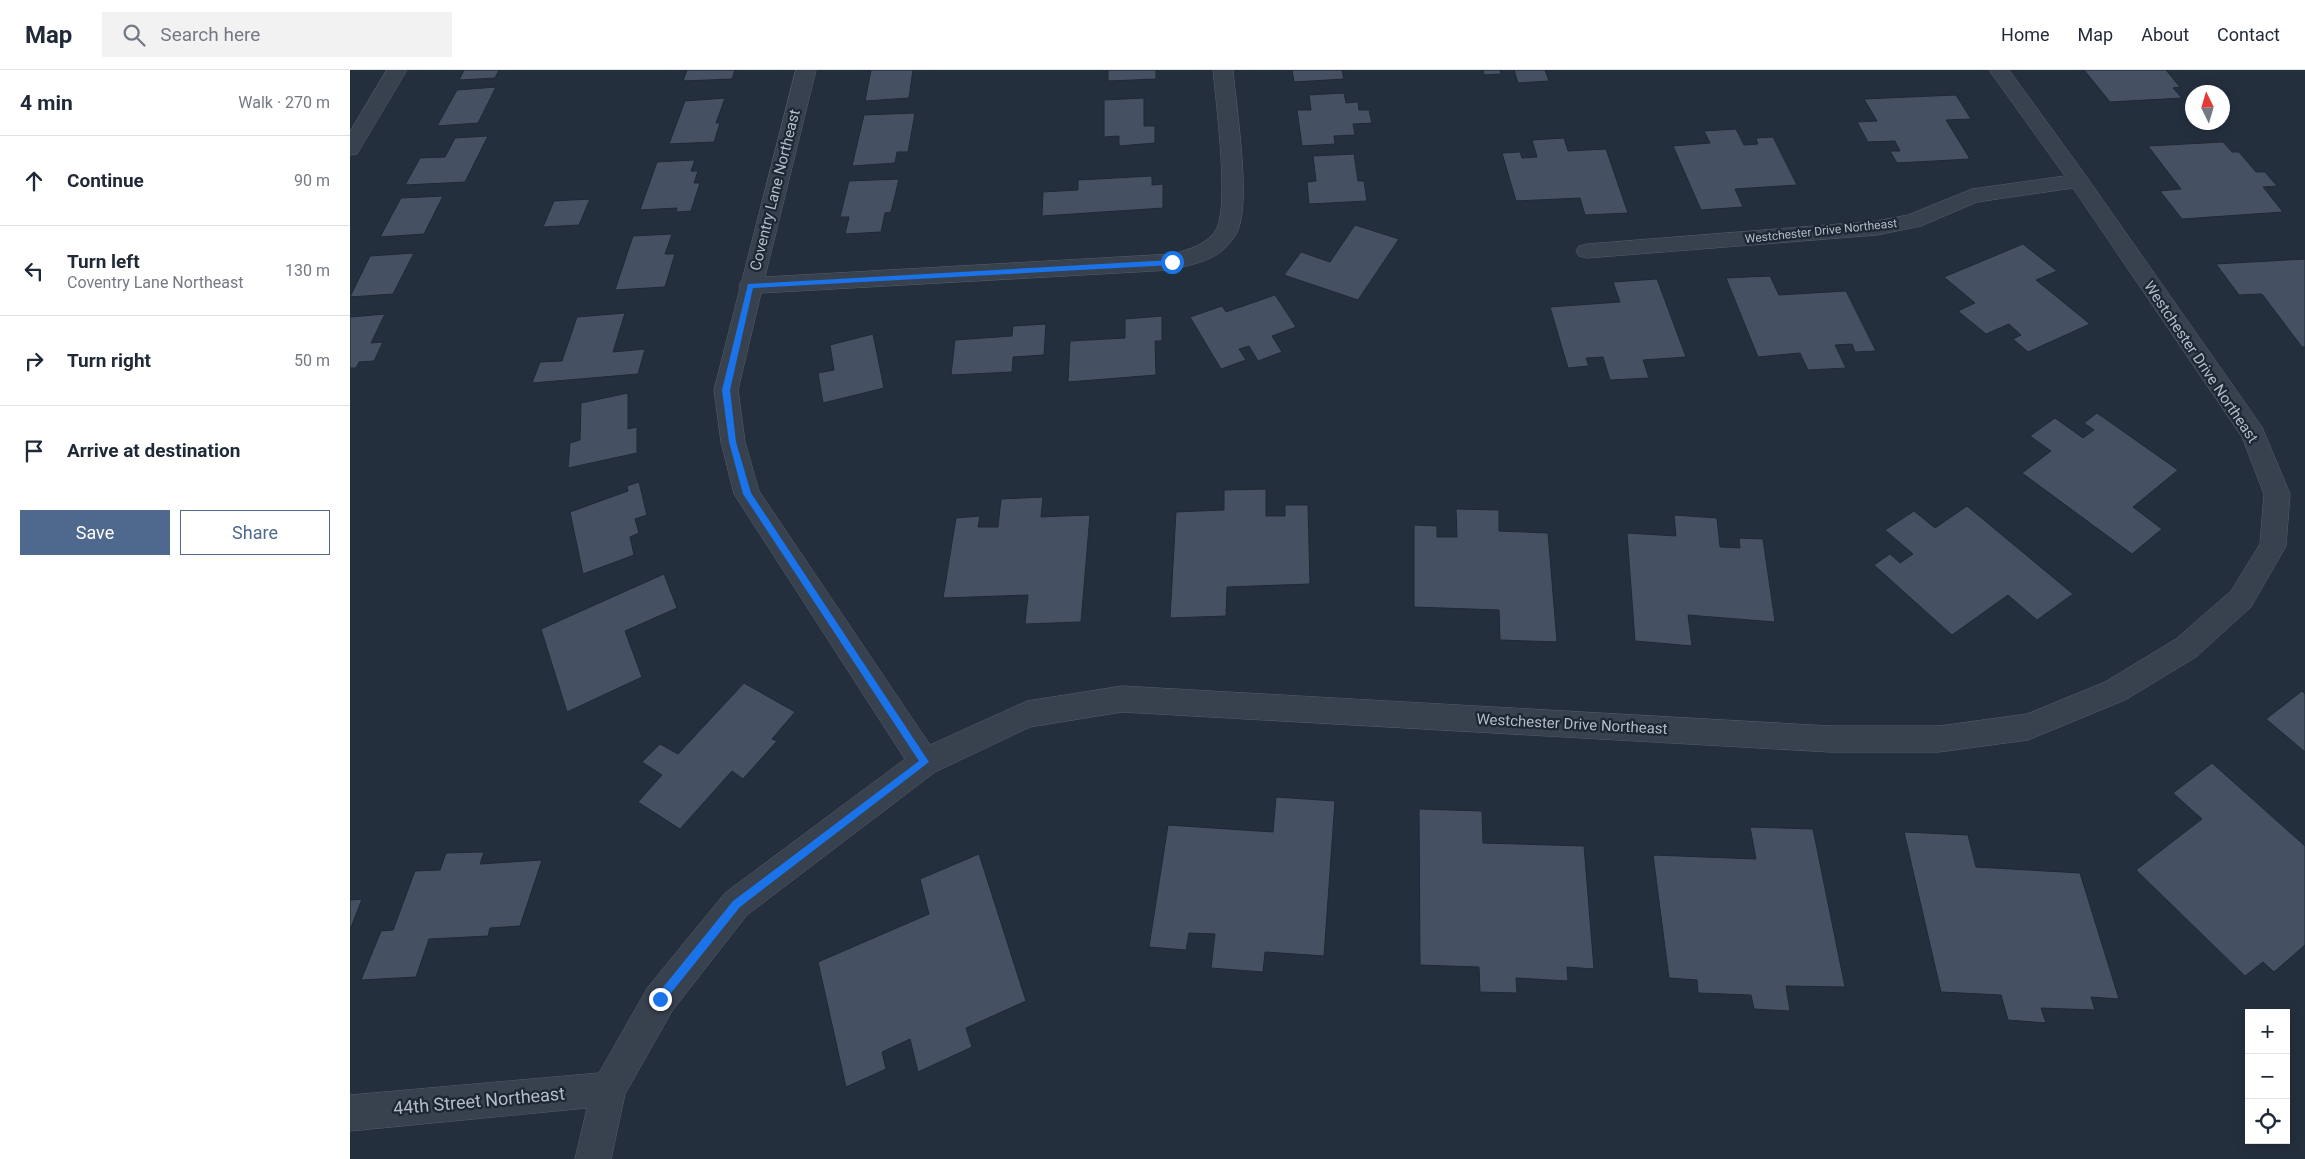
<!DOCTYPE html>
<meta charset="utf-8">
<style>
:root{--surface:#fff;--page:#f2f2f3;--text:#1f2937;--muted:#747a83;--line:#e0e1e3;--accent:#4f688e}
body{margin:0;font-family:Roboto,sans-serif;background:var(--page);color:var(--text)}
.controls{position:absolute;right:15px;bottom:15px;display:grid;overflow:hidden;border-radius:0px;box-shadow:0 2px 12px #0003}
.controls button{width:45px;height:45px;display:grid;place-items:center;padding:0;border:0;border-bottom:1px solid var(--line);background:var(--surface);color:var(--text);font:25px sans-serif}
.compass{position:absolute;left:1835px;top:15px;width:45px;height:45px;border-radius:50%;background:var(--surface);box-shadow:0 2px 12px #0003;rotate:355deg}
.stop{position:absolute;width:15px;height:15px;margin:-11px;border:4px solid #1a73e8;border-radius:50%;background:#fff}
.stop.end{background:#1a73e8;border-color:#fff;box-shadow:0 1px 5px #0008}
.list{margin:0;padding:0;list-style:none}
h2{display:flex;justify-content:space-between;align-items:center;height:65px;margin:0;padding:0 20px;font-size:21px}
h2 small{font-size:16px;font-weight:400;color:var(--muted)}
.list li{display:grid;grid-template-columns:32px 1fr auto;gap:15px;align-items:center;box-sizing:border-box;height:90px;padding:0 20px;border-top:1px solid var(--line)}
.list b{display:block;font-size:19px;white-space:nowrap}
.list p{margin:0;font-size:16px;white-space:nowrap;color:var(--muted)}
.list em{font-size:16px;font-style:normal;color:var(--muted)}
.actions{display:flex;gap:10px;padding:15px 20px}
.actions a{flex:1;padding:11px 0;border:1px solid var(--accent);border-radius:0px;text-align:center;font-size:18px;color:var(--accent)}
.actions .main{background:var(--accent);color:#fff}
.icon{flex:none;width:28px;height:28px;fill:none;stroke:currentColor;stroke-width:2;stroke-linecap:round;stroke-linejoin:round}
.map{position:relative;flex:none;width:1955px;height:1089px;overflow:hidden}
header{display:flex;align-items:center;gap:30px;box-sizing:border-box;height:70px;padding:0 25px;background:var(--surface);border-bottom:1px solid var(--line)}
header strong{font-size:24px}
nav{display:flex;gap:28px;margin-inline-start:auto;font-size:18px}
.search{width:350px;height:45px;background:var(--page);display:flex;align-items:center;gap:12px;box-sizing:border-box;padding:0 18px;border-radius:0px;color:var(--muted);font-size:19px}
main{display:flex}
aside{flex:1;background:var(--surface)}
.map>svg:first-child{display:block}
.building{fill:#455162;stroke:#1f2835}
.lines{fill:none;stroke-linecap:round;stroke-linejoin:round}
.minor-casing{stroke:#565f6c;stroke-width:1}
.minor{fill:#38414e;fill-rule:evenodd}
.route{fill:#1a73e8}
.labels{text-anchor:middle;stroke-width:4.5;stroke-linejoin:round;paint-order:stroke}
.far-street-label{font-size:12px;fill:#b4bcc9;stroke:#1d2633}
.street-label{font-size:15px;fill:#b4bcc9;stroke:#1d2633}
.near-street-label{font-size:18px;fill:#b4bcc9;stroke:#1d2633}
</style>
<header>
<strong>Map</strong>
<div class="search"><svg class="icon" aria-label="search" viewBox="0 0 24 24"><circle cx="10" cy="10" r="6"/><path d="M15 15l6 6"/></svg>Search here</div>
<nav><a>Home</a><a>Map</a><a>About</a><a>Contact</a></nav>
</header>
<main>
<aside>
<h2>4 min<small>Walk · 270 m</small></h2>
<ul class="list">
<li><svg class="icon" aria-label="ahead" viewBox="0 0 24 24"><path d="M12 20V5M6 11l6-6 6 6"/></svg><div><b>Continue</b></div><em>90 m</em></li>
<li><svg class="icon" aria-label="left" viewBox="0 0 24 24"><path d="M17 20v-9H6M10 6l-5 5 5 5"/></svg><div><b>Turn left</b><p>Coventry Lane Northeast</p></div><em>130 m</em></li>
<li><svg class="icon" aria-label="right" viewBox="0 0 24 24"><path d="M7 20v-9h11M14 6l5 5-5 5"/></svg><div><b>Turn right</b></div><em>50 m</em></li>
<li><svg class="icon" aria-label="arrive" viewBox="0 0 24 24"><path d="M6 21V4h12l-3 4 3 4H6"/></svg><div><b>Arrive at destination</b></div></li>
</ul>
<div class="actions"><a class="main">Save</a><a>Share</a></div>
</aside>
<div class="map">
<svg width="1955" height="1089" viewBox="0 0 1955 1089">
<rect width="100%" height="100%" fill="#242f3e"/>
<path class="building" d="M114,0H149L145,8L109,10Z
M337,0H385L382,9L333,11Z
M521,0H563L559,28L515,31Z
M758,0H806V9L758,11Z
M942,0H992L994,9L944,12Z
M1133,0H1150L1151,4L1134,5Z
M1164,0H1195L1199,11L1168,13Z
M1734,0H1816L1830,17L1823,18L1832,28L1760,32Z
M146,17L128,53L87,56L107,20Z
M994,23L996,33L1008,32L1009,40H1019L1022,53L1003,54L1005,65L984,66L985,74L952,76L947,40H961L959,25Z
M1606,25L1621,49L1596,50L1620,89L1547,93L1540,81H1550L1545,71L1518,72L1507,52L1527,51L1514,29Z
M375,28L366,53H370L364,72L319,74L335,31Z
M794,28V56H805V73L769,76V66L754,67V30Z
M565,43L558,82H547L545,93L502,96L514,45Z
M1386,59L1394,75L1408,74L1406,68L1423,67L1447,115L1385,119L1393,137L1351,140L1323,76L1360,73L1354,61Z
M138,66L115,112L55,115L70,88L95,87L105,68Z
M1214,68L1218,81L1256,79L1278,143L1235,145L1230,128L1166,131L1152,83L1170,82L1172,88L1187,87L1182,70Z
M1873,72L1882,82H1889L1906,102H1915L1927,116L1913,117L1933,142L1832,149L1810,121L1831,119L1798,76Z
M1004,84L1008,111H1014L1017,131L959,134L957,112L966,111L963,86Z
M345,90L341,101H348L344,113H350L341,141L326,142L327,138L290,140L307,92Z
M802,106V115L813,114V138L692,146L693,122L728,120V110Z
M549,109L541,142L535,143L531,162L495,164L499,147H490L499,111Z
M93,126L74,164L30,167L51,128Z
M240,129L229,155L193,157L204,131Z
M1005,155L1049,169L1008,230L934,205L951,182L980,192Z
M322,164L315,184H325L315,217L265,220L283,166Z
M1673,174L1707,201L1686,210L1740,254L1678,282L1663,269L1671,265L1659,254L1636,264L1608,241L1625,233L1594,207Z
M64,183L43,224L0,227L20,186Z
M1955,189V277H1952L1912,224L1889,225L1866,194Z
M1420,206L1429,225L1496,221L1526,281L1505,282L1502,274L1485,275L1496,298L1458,300L1450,283L1408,287L1376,208Z
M1307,209L1336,287L1293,290L1299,308L1260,310L1253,287L1236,288L1239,296L1218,298L1200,237L1270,232L1263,212Z
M925,225L946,257L922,266L932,282L908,291L899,276L889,279L896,290L871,299L840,247L872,236L876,242Z
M275,243L263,282L295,279L288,304L182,313L190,292L212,291L227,247Z
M35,244L21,273L33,272L24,291L9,292L6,298H0V247Z
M812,246V271H805L806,305L718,312L720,271L775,268V249Z
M696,254L694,285L663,287L662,302L601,305L605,270L662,266L663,256Z
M523,264L534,318L473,333L468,303L484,300L480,275Z
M278,323V359L287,357V383L218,398L220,373L230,370L231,333Z
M1747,343L1828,400L1783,437L1812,459L1782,484L1672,403L1701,381L1680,366L1705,348L1733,368L1744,360L1734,353Z
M289,412L297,445L285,449L289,463L280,467L284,485L233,504L220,442L278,421L277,416Z
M916,419V446H935V435H958L960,514L877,517L876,546L820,548L826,442L874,440V420Z
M693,427L691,447L740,445L731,552L675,554L678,525L593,528L606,448L630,446L628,457H648L651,429Z
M1617,436L1723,524L1687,550L1658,525L1602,565L1524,495L1540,484L1550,493L1563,484L1535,460L1564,441L1585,458Z
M1106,439L1149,440V461L1198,463L1207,572L1150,570L1149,540L1064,537V455L1087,456V467H1107Z
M1324,445L1367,448L1370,477L1390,478L1389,468L1413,469L1425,552L1338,545L1342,576L1285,571L1277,463L1326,466Z
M314,504L327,538L275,561L292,607L217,642L191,559Z
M394,613L445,642L422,669L427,671L393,709L382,701L330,759L288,732L312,705L292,692L310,674L328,684Z
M1952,621L1955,624V682L1916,649Z
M1862,693L1955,776V875L1924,902L1913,892L1895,906L1786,800L1852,749L1823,723Z
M926,727L985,731L974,886L915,882L913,902L861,898L865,864L839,863L836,880L799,877L818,755L923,762Z
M1069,739L1132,741L1133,773L1234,776L1244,899L1217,897L1218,911L1166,908L1167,923L1130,922L1129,897L1070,895Z
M1400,757L1463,759L1495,917L1436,916L1440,941L1404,939L1401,925L1348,923L1347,910L1319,908L1303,785L1406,789Z
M1554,762L1618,765L1626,797L1730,803L1769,929L1741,927L1745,940L1691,938L1696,953L1658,950L1651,925L1591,922Z
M134,782L130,794L192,790L170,856L140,858L138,866L79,869L66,907L11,910L31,861L43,860L65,801L90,800L96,783Z
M629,784L676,931L616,958L622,977L568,1002L560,969L532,982L536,999L496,1017L468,892L579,844L570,809Z
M12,829L0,860V830Z"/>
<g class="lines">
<defs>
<path id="minor" d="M37,0H57L7,84L0,85V62Z
M446,0H466L415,207L822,184C838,180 859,174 867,158C879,132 866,32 863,0H883C886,37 901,129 888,160C885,168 878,175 872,181C858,192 839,195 822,200L411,223L388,320L395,372L409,421L580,675L677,631L772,616L1480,656H1589L1677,644L1755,612L1826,569L1881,521L1910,474L1914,424L1892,367L1723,118L1627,132L1571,156L1527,165L1237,188L1229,186L1226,181L1229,176L1237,174L1527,151L1558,145L1622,119L1715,106L1639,0H1659L1736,106L1912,357L1940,424L1936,476L1901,537L1846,587L1775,630L1678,670L1589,682H1480L772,642L680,657L585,702L397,845L322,941L275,1024L261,1089H225L237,1038L0,1061V1025L249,1003L298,917L375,823L555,689L384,424L371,372L364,320L390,218L389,216L392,210Z"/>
</defs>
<use href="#minor" class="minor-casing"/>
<use href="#minor" class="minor"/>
</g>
<path class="route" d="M822,190L826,192L822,195L403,218L380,320L386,372L401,423L579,692L390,837L313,933H306V926L383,831L569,691L393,424L379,372L372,320L398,214Z"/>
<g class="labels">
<g class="far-street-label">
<text transform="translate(1471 161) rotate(-6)" y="4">Westchester Drive Northeast</text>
</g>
<g class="street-label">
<text transform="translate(425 120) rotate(-76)" y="5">Coventry Lane Northeast</text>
<text transform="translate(1851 292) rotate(56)" y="5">Westchester Drive Northeast</text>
<text transform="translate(1222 654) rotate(3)" y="5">Westchester Drive Northeast</text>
</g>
<g class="near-street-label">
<text transform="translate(129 1031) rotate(-5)" y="6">44th Street Northeast</text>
</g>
</g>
</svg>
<div class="controls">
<button>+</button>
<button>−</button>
<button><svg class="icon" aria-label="locate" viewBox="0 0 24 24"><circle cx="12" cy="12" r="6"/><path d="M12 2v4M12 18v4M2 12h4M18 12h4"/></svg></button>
</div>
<svg class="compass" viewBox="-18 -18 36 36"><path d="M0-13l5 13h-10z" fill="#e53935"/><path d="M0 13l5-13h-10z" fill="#747a83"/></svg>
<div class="stop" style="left:822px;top:192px"></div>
<div class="stop end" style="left:310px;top:929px"></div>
</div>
</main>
